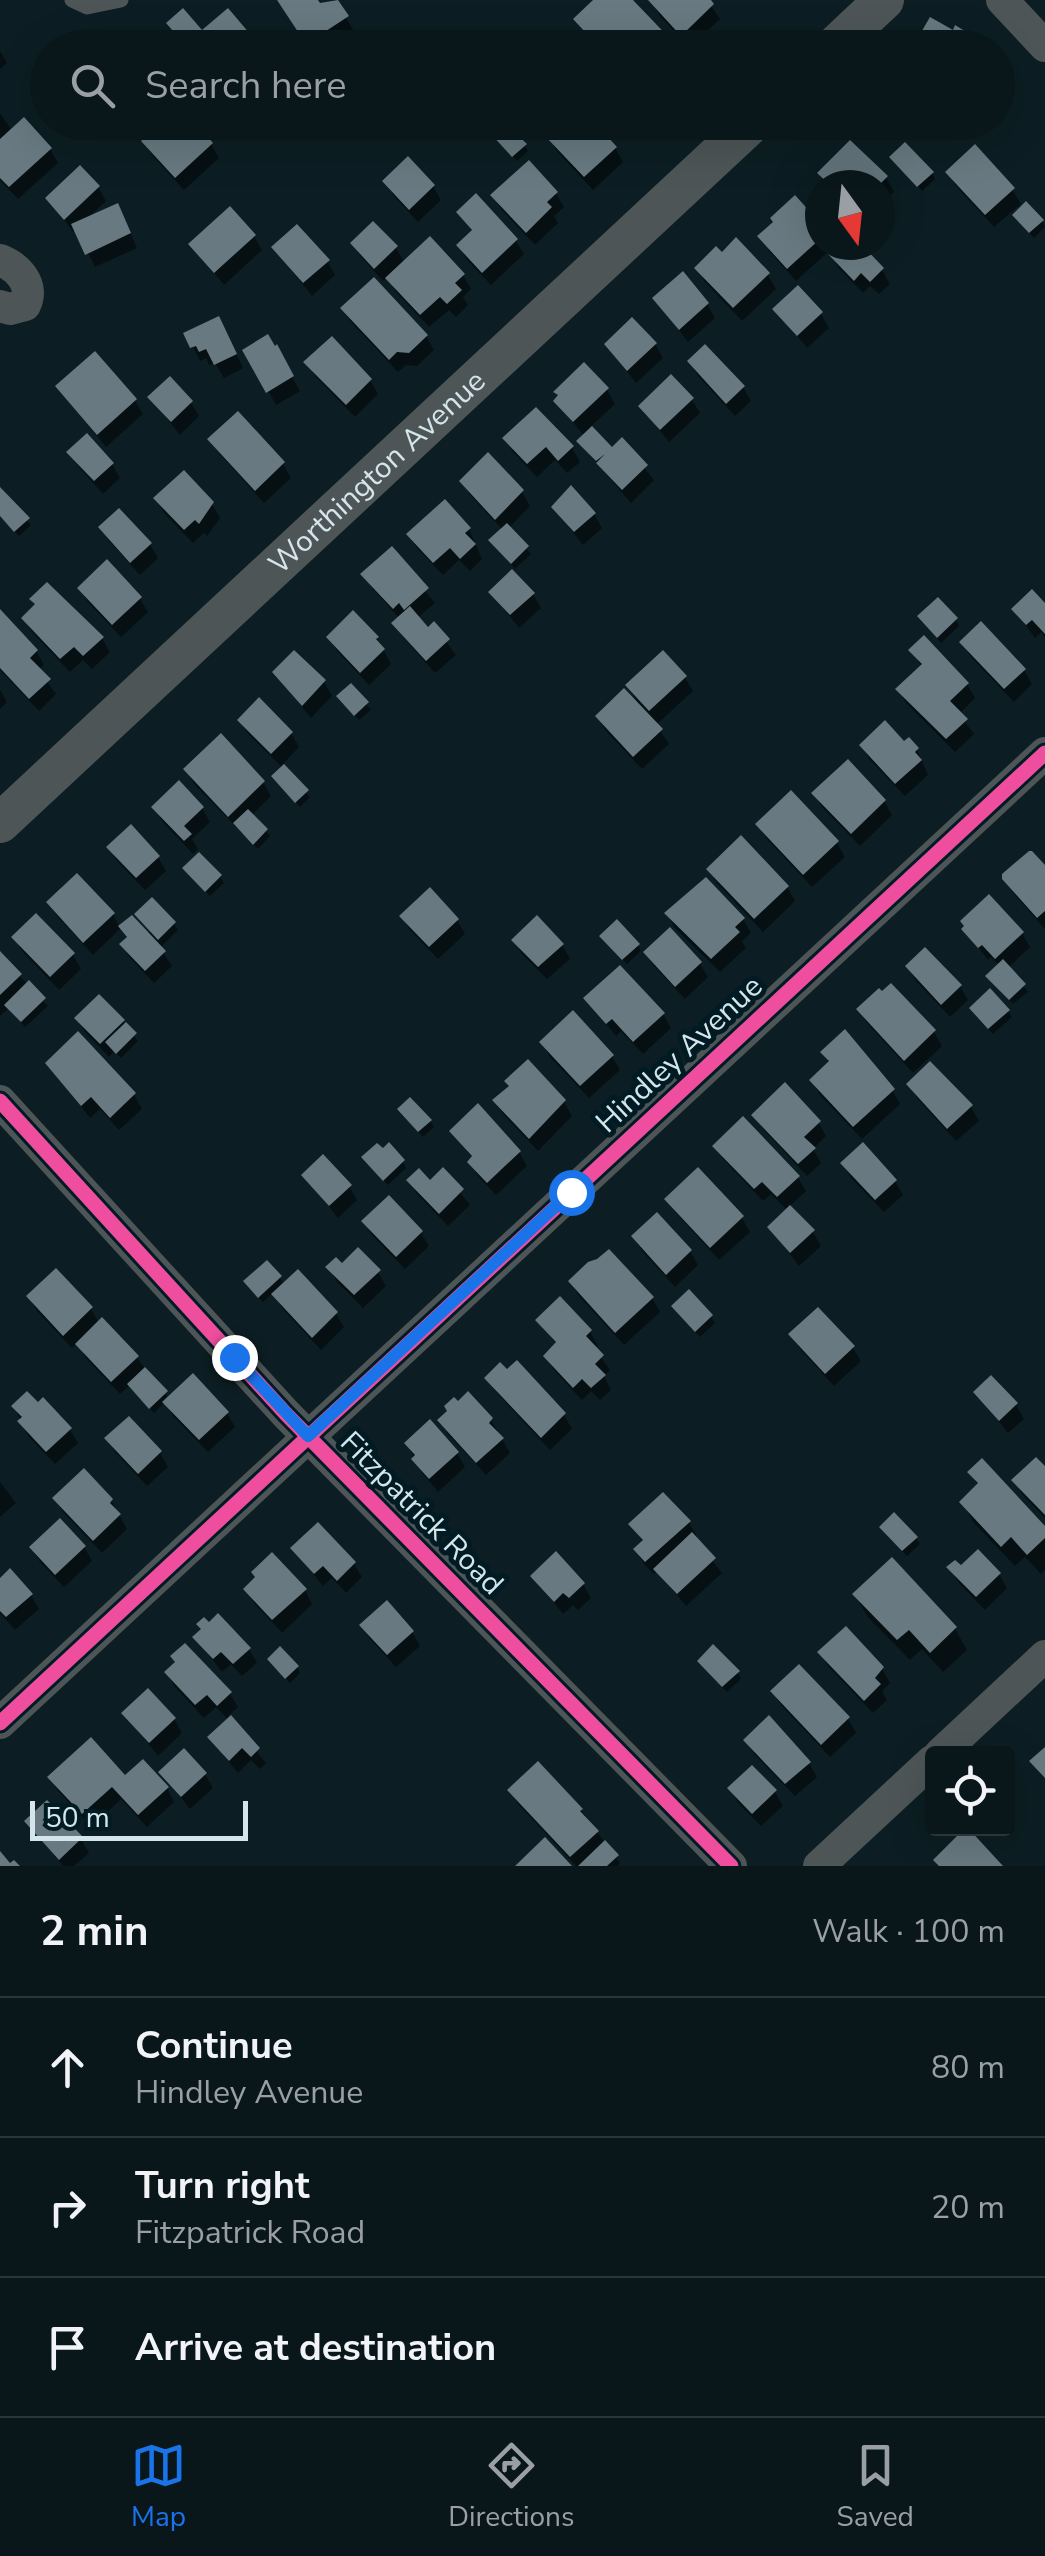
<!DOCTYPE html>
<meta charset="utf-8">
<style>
:root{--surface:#09161a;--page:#121f23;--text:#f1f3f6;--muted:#999fa2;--line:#293539;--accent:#1a73e8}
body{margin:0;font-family:"Nunito Sans",sans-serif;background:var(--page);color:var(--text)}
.controls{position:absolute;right:30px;bottom:30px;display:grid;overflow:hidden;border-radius:10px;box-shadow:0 10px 40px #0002}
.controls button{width:90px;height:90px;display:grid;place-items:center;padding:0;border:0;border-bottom:2px solid var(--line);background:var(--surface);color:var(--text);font:50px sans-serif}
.compass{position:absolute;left:805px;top:170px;width:90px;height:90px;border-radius:50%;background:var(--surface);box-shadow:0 10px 40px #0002;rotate:165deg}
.scale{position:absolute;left:30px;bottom:25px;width:218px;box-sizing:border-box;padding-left:10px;border:5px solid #d4e6eb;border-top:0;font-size:28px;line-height:35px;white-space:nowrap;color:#d4e6eb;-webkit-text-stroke:8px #001b23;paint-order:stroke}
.stop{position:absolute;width:30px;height:30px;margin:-22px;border:8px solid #1a73e8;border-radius:50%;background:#fff}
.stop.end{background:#1a73e8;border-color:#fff;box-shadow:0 2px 10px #0008}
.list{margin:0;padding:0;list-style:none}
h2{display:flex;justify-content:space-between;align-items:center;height:130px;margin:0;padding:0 40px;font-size:42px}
h2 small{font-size:32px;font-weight:400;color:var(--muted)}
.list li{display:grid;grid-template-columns:65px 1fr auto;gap:30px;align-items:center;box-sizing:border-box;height:140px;padding:0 40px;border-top:2px solid var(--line)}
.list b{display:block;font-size:38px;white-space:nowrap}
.list p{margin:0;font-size:32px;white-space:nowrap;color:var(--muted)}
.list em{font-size:32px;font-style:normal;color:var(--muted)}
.icon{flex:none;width:55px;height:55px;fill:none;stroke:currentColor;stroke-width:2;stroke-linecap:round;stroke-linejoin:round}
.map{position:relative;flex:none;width:1045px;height:1866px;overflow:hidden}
.search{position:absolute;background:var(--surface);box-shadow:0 10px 40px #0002;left:30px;right:30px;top:30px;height:110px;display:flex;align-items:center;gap:25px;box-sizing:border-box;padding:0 35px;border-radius:55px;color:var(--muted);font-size:38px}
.sheet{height:550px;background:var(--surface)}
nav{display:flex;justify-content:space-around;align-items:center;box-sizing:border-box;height:140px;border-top:2px solid var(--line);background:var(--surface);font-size:28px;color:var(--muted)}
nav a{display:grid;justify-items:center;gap:5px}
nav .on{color:var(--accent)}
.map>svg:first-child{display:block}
.shadow{fill:#0007}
.building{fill:#687981}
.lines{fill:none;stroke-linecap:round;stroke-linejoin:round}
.service{stroke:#4d5557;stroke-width:15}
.minor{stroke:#4d5557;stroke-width:32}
.tertiary{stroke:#4d5557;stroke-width:40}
.cycleway-casing{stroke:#001b23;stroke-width:21}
.cycleway{stroke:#ef4d9e;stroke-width:15}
.route{stroke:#1a73e8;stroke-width:12}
.labels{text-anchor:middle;stroke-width:10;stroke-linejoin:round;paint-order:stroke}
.street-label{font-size:30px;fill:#d4e6eb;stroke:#001b23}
</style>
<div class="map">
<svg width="1045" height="1866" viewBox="0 0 1045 1866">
<rect width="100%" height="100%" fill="#0c1e23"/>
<path class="shadow" d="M279,0H319L316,2L319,6L335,0L354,31L329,48H310Z
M655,0H707L720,19L689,48L660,16L652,2Z
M0,51L7,63L0,69Z
M0,113L12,131L50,149L58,163L18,199L0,180Z
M138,122H184L211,144L219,158L184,190L152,155L145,142L150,137Z
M529,122L515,135L528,151L517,161L494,134L507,122Z
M605,122H637L619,138Z
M548,136L615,148L623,162L593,190L556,150Z
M850,143L886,178L894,192L880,205V185H827L821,173Z
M896,163L932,173L935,179L922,191Z
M528,164L556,194L564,207L554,216L558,223L535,245L501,209L493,196Z
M948,172L1012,189L1021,204L994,227L956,186Z
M385,181L433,186L441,200L418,222L393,195Z
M98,187L106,201L88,218L125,220L137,248L95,267L76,229L73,232L48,198Z
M459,212L516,241L524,254L491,285L467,260L459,246L473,233Z
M1018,221H1042L1045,227L1034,238Z
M373,225L396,248L405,263L463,275L471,289L463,297L468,305L456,317L449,310L429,327L396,292L388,277L383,281L361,257L353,244Z
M820,227V245H833L835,249L839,245H859L882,270L890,284L879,294L870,286L863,293L838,267L829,251L796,281L769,251L761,237Z
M254,236L262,250L224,285L191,244Z
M274,248L328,262L335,275L312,296Z
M697,268L768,275L776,289L742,321L705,282Z
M655,299L707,304L715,318L688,342Z
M343,308L426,336L434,350L417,366L406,365L398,372L351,322Z
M776,309L821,314L829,328L807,348Z
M226,333L243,368L224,378L215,363L209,365L206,358L200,361L193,347Z
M655,344L663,358L636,383L607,345Z
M276,348L300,391L276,405L246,351Z
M307,362L370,380L378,394L355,417L315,376Z
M690,362L743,387L751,401L735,416L698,376Z
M58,387L135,401L143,414L106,447Z
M607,390L615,404L589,428L611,451L622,441L654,480L631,503L583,447L584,436L556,401Z
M150,397L191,403L199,416L180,435Z
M692,400L700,413L669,442L641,407Z
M536,410L572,448L580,462L567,473L555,460L537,477L513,452L505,438Z
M238,414L283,464L291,478L264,503L219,453L211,439Z
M70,453L112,464L120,478L103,494L78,466Z
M488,456L522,492L530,506L509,528L531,554L515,569L495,547L503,530L470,495L462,481Z
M0,493L31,525L19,536L0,516Z
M156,499L212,504L220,518L207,536L204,533L193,543L164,513Z
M554,508L594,514L602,528L583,545Z
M101,527L150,544L158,558L140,575L109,541Z
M469,529L482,559L470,571L459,560L443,575L417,548L409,535Z
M391,550L435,603L417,618L428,630L434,625L456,655L435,673L403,637L395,623L400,619L372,588L364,574Z
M107,563L140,599L148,612L121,637L88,602L80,589Z
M491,592L533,594L541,608L519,628Z
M1045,607V637L1041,632L1035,638L1014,609Z
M0,614L36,651L44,665L38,670L56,694L39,711L0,670Z
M24,619L102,638L110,652L92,669L83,660L70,672L32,632Z
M956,620L959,626L941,643L923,622Z
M329,637L377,638L391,664L369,685L337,651Z
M962,643L1024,670L1032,684L1014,702L970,656Z
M912,651L967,684L975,698L959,714L974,734L955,752L906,703L898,689L922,667Z
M275,673L324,682L332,696L311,718Z
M685,678L693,691L656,725L669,744L642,769L606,731L598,717L638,703L628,686Z
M351,686L371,710L359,720L342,703Z
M0,690L7,702L0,709Z
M240,721L291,733L299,747L282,765L310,797L300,807L278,783L283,768L248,734Z
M904,744L917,750L928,775L905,796L870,760L862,746Z
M186,770L263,782L271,796L252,815L270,836L258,849L194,784Z
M815,793L884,801L892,815L860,846L822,807Z
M154,807L202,808L210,822L192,839L198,849L193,854L162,821Z
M758,824L837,843L845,857L812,887L766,838Z
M109,848L158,857L166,871L145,890L117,861Z
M1045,868V929L1013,893L1004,879Z
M709,869L787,887L795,901L763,932L717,883Z
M189,875L220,877L224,883L210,896Z
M77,876L113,914L120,928L131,918L147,934L151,931L138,915L152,901L174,924L178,930L160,948L172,966L154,983L130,958L122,945L128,939L121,928L93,955L57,916L49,903Z
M667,914L743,919L751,933L742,941L746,948L720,972L675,928Z
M36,916L73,955L81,969L59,990L22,951L14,937Z
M402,916L457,920L465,934L438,959L410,930Z
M964,929L1022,933L1030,947L1008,968L1028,992L1013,1004L992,982L1000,966L991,957L988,960Z
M514,940L562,945L570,959L547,979L522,954Z
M606,942L638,945L641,951L627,964Z
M646,953L700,964L708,977L685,999L654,966Z
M0,955L48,1006L25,1027L9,1008L0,1016Z
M908,967L960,986L968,1000L950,1017L916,981Z
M882,994L934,1032L942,1046L913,1073L867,1023L859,1010Z
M586,999L663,1014L671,1028L643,1054L621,1031L616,1036Z
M1008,1011L1012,1017L993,1034L975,1015Z
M77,1018L123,1022L138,1041L121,1058L114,1051L109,1057L85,1032Z
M78,1035L134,1095L142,1109L119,1130L100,1109L90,1118L48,1063Z
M542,1043L612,1056L620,1070L589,1098L550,1057Z
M823,1053L892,1090L900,1104L862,1139L820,1095L812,1081L830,1064Z
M909,1084L971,1107L979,1121L956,1141L917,1098Z
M511,1087L564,1102L572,1116L538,1151L503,1114L495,1101Z
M755,1115L818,1122L826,1136L813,1149L821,1163L807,1176L763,1129Z
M404,1116L430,1121L434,1127L423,1137Z
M452,1132L519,1152L527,1166L496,1195L478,1176L470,1162L473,1159Z
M716,1146L798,1178L806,1191L789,1207L813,1232L821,1246L799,1266L770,1228L788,1211L771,1194L763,1201L724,1160Z
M403,1162L406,1168L388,1185L368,1164Z
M843,1164L895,1181L903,1195L884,1212L851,1178Z
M443,1171L470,1205L448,1226L417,1194L409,1180L430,1183Z
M698,1171L742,1218L750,1232L719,1260L676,1213L668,1200Z
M304,1175L349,1186L357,1200L338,1218Z
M364,1222L421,1233L429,1246L405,1269L372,1235Z
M634,1237L690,1251L698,1265L675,1287L642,1251Z
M342,1266L378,1272L386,1286L363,1308L337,1282L329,1268Z
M56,1272L91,1309L99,1323L137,1358L169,1399L227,1413L235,1427L208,1452L173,1416L165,1402L154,1413L130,1385L120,1394L86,1358L77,1343L72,1348L37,1311L29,1297Z
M298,1273L336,1314L344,1327L321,1350L282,1308L273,1293L263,1302L249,1288L280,1278L284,1285Z
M571,1282L652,1298L660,1312L624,1345L579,1296Z
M677,1312L711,1317L715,1323L700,1337Z
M539,1320L590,1332L598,1345L595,1349L610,1370L604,1376L611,1390L600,1400L591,1391L582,1400L554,1370L546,1357L557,1345Z
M792,1335L853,1348L861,1361L834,1386L800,1349Z
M517,1364L564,1415L572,1429L550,1450L496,1392L488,1378L507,1373Z
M991,1378L1016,1405L1024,1419L1008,1433L976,1393Z
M43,1400L70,1430L78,1443L55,1464L28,1436L14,1407L38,1405Z
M128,1419L160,1453L168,1467L147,1486L115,1452L107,1439Z
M440,1420H491L510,1453L486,1475L448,1434Z
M407,1444L457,1453L465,1467L438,1492L422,1473Z
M1045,1470V1518L1022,1494L1014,1480Z
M970,1472L1045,1529V1570L1041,1574L1025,1557L1015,1566L974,1523L962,1502L979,1487Z
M0,1482L16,1503L0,1517Z
M55,1498L111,1500L127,1529L102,1553L63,1512Z
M689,1523L697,1536L695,1538L722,1573L686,1606L657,1571L654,1574L644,1564L636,1550L644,1543L631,1524Z
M886,1534L916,1538L920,1544L907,1556Z
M84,1547L92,1561L64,1587L40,1562L32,1548Z
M293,1549L354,1564L362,1577L346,1593L332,1578L323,1586Z
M892,1560L955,1629L967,1650L943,1672L922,1649L910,1660L867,1616L855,1595Z
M950,1568L999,1574L1007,1588L985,1610L958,1582Z
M533,1576L583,1584L591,1598L578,1610L573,1605L563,1614Z
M0,1581L31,1595L39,1609L15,1630L0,1613Z
M246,1589L305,1590L312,1604L282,1633L254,1603Z
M362,1626L412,1632L420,1646L396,1667L370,1639Z
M846,1629L882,1669L890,1683L882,1691L887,1700L873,1713L828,1666L820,1652Z
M195,1637L249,1649L257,1663L242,1676L231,1664L222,1672Z
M273,1666L297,1667L300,1673L290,1683Z
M703,1667L738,1673L741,1679L727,1692Z
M799,1667L848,1719L856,1733L830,1757L781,1705L773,1692Z
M167,1673L230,1694L238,1707L228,1716L266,1763L260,1769L251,1760L238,1773L210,1738L229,1720L216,1707L204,1718L175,1687Z
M124,1713L174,1719L182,1733L158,1756Z
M746,1740L809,1763L817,1777L795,1796L754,1754Z
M161,1772L205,1774L213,1788L190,1809Z
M50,1778H125L167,1788L174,1802L147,1827L121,1799L92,1827L58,1791Z
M731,1789L775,1792L783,1806L761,1826L738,1803Z
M510,1790L581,1810L620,1863L617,1866H576L518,1804Z
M47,1803L81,1839L89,1853L74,1866H63L27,1821Z"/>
<path class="building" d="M277,0H318L320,3L338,0L349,16L306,44Z
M593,0H633L679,48H600L573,19Z
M648,0H711L714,4L681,36Z
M183,8L202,30L228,8L262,48H217L215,45L211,48H188L166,23Z
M930,17L953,30L955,25L976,38L971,48H912Z
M120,35L132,48H106Z
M24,117L52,148L9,187L0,178V139Z
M138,122H186L190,127L195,122L213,143L175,178L141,141L149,134Z
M504,122L527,144L512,157L491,134Z
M559,122H594L617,147L584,177L545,136Z
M850,140L888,176L879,185H830L817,173Z
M905,142L934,172L917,187L889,157Z
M975,144L1015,188L985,215L945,172Z
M408,156L435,185L409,210L382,181Z
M529,160L558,192L547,202L552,207L526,233L490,195Z
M80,165L100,186L64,220L45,198Z
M476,193L518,239L482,273L456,245L472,230L456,212Z
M795,195L820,223V239L787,269L757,236L773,222L770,218Z
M1026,201L1044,220L1029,233L1012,215Z
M118,203L131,233L85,255L71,224Z
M230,206L256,235L214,273L188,244Z
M373,221L398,246L374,269L350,243Z
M297,224L330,260L303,283L271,247Z
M430,236L465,274L455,283L462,290L447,304L440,297L420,315L385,278Z
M736,237L770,273L733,308L694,268L716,246L722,252Z
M836,245H862L884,268L870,282L861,273L854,281L827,253Z
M683,271L709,303L679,330L652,298Z
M374,277L428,335L409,353L397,352L389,360L340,308Z
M798,285L823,312L797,336L772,309Z
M219,316L237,354L214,365L206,349L199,352L196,346L190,348L183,333Z
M632,317L657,343L627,371L604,344Z
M268,334L275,346L277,344L294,376L266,393L242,350Z
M332,336L372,379L346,405L303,362Z
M705,344L745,386L726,404L687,361Z
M95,351L137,399L97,435L55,386Z
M584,362L609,388L573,422L553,401L558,395L553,392Z
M671,374L694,398L660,430L638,406Z
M170,376L193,401L171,422L147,397Z
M536,407L574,446L558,461L546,447L527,464L502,438Z
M238,411L285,462L255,491L207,439Z
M592,426L612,447L622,437L648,465L622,490L596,463L605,454L596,461L576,441Z
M87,433L114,463L94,481L66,452Z
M488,452L524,490L495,520L459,481Z
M184,470L214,502L199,524L195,520L184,530L153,498Z
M571,485L596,513L574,532L551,507Z
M0,487L30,518L14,532L0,516Z
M445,499L471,528L465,533L476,544L460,559L450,548L433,563L406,534Z
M119,508L152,543L130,563L98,527Z
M507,523L529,546L511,564L488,540Z
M392,546L429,588L404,610L399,603L393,609L360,574Z
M107,559L142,597L112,625L77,588Z
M512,569L535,593L510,615L488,592Z
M47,582L104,637L83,656L74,647L60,659L21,618L35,604L29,599Z
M1032,589L1045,603V634L1032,620L1026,625L1011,609Z
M938,597L958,618L937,638L917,616Z
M410,606L428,627L434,621L450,639L426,661L391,623Z
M0,609L38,650L30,658L51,679L29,699L0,668Z
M353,610L379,637L376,639L385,649L360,673L326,637Z
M981,621L1026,669L1004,689L959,642Z
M924,635L969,683L950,701L968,719L946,739L895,689L922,664L908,650Z
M294,650L326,680L302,706L272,672Z
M663,650L687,676L649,711L625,685Z
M351,683L369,702L354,716L336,696Z
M624,688L663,729L633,757L595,716Z
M259,697L293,732L271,754L237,720Z
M885,720L904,741L909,737L919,748L915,752L922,760L895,784L859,745Z
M221,733L265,781L228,817L183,769Z
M848,759L886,800L851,834L811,793Z
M284,764L309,790L295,803L271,776Z
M179,780L204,807L184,826L192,834L184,841L151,807Z
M791,790L839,841L803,875L755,824Z
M248,809L268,829L253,845L233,823Z
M131,824L160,856L136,878L106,847Z
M741,835L789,886L754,919L706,869Z
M1029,851H1032L1045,865V911L1037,918L1002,879V874Z
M199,852L222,875L205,892L182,868Z
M77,873L115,913L83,943L46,902Z
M706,877L745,918L735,927L740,932L711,959L664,913Z
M430,887L459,919L429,947L399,916Z
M989,894L1024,932L995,959L982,945L978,948L961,929L964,926L960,921Z
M152,897L176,922L158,940L134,914Z
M36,913L75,953L50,977L11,937Z
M132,915L166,951L145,971L119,944L127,937L118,926Z
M537,915L564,944L538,967L511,940Z
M617,919L640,944L622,960L599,936Z
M670,927L702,962L675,987L643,952Z
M925,947L962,985L941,1005L905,966Z
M0,951L22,974L0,995Z
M1003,959L1026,984L1009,1000L985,976Z
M620,965L665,1013L633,1042L612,1019L606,1024L583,998Z
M29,980L46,998L21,1022L4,1005Z
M891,983L936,1030L904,1061L856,1009L879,988L882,991Z
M990,988L1010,1010L988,1029L969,1008Z
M99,994L125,1020L100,1044L74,1018Z
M573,1010L614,1055L580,1086L539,1042Z
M126,1022L137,1033L116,1054L105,1042Z
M845,1029L895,1089L853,1127L809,1080L829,1061L820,1052Z
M78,1031L136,1093L110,1118L91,1097L81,1106L45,1063Z
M528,1059L566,1100L529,1139L492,1100L509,1086L504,1081Z
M930,1061L973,1105L947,1129L906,1084Z
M785,1082L821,1121L804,1137L816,1148L798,1164L751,1115Z
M410,1097L432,1120L418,1132L397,1109Z
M478,1103L521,1151L487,1183L467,1162L472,1156L449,1131Z
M743,1116L800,1176L777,1197L762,1182L754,1189L712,1146Z
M389,1142L405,1160L383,1181L361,1157L377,1143L383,1148Z
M863,1142L897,1180L875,1200L840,1163Z
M323,1154L352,1185L329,1206L301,1175Z
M443,1167L464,1189L439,1214L406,1180L419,1168L430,1180Z
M698,1167L744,1216L710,1248L664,1199Z
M389,1195L423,1231L396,1257L361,1221Z
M790,1205L815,1230L790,1253L767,1227Z
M657,1212L692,1250L666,1275L631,1236Z
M358,1247L381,1270L354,1295L325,1267L336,1257L342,1263Z
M609,1249L654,1297L615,1333L568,1281L588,1262L597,1259Z
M267,1260L282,1276L258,1298L243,1281Z
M56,1268L93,1307L63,1336L26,1296Z
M298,1269L338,1312L312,1338L271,1294Z
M689,1289L713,1315L695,1332L671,1306Z
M560,1296L592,1330L586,1336L604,1355L595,1364L606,1375L591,1388L582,1379L573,1388L543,1356L556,1342L535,1320Z
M818,1307L855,1346L825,1374L788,1334Z
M102,1317L139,1356L111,1382L75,1344Z
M517,1360L566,1413L541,1438L484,1378L500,1362L507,1369Z
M145,1367L168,1391L149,1409L127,1384Z
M193,1373L229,1412L199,1440L162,1402Z
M991,1375L1018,1403L999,1421L973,1392Z
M27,1391L38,1402L43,1397L72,1428L46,1452L17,1421L22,1417L11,1406Z
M468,1391L493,1418L489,1423L504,1438L476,1463L437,1420L447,1411L444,1406L454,1397L458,1401Z
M129,1416L162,1451L138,1474L104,1438Z
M430,1419L459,1452L429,1479L411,1459L415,1455L404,1443Z
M1036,1457L1045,1466V1515L1011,1480Z
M982,1458L1045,1526V1538L1027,1555L1011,1537L1001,1547L959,1502L978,1483L967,1472Z
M84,1468L113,1499L110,1503L121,1514L93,1541L52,1498Z
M663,1492L691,1521L645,1562L633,1549L643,1540L628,1524Z
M894,1512L918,1537L902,1551L879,1527Z
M60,1518L86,1546L55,1575L29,1547Z
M318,1522L356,1562L337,1581L323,1566L314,1574L290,1548Z
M692,1532L716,1558L677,1594L653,1569Z
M978,1549L1001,1573L976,1597L946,1567L955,1560L961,1565Z
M556,1551L585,1583L569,1598L563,1593L554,1602L530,1576Z
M272,1552L307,1589L272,1620L243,1589L255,1577L251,1572Z
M892,1557L957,1627L930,1653L909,1630L897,1640L852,1594Z
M10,1568L33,1594L6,1617L0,1611V1578Z
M387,1600L414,1631L387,1655L359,1625Z
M218,1613L251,1648L233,1664L221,1652L213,1659L192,1637L201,1629L196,1624L204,1617L209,1622Z
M846,1626L884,1667L875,1678L881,1684L864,1701L817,1652Z
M185,1643L232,1692L217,1706L207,1695L195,1705L164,1672L175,1662L170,1656Z
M713,1644L740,1671L722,1687L697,1661Z
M280,1646L299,1666L285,1679L267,1659Z
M799,1664L850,1717L821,1745L770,1691Z
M148,1688L176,1718L149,1743L121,1713Z
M231,1715L260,1748L251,1757L242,1748L229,1761L207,1737Z
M769,1715L811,1762L785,1784L743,1740Z
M91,1737L125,1775L143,1759L169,1787L138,1815L112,1787L82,1814L47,1777Z
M1045,1747V1778L1029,1761Z
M184,1748L207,1773L181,1797L158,1772Z
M538,1761L583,1809L580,1811L599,1831L570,1857L507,1790Z
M752,1765L777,1790L752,1814L727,1788Z
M47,1800L83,1837L59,1860L24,1821Z
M965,1828H968L1003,1866H939L933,1860Z
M545,1837L572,1866H515Z
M605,1840L619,1855L607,1866H578Z
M0,1851L10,1863L14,1860L20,1866H0Z"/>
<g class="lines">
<path class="service" d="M72,0L87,7L121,0"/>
<path class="minor" d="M1002,0L1045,46
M0,260C18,267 35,285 25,305L10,309L0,306
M0,1101L286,1414L731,1866
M0,1723L1045,753
M940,1754L1045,1656
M819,1866L932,1761"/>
<g class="tertiary">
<path d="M833,48L884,0"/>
<path id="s1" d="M0,823L753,122"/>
</g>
<defs>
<path id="cycleway" d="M0,1101L286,1414L731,1866
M0,1723L1045,753"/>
</defs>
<use href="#cycleway" class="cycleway-casing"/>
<use href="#cycleway" class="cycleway"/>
</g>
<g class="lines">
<path class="route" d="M234,1357L308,1436L571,1192"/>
</g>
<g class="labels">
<g class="street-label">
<text dy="10" stroke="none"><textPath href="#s1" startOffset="515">Worthington Avenue</textPath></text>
<text transform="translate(679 1054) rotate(-43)" y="10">Hindley Avenue</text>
<text transform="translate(422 1513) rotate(45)" y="10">Fitzpatrick Road</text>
</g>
</g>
</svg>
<div class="controls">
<button><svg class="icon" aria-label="locate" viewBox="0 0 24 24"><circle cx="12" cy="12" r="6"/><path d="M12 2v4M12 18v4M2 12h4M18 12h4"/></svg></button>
</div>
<svg class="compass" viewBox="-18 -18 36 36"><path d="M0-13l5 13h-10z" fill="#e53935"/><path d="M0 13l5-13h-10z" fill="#999fa2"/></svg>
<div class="scale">50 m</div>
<div class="stop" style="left:571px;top:1192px"></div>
<div class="stop end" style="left:234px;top:1357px"></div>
<div class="search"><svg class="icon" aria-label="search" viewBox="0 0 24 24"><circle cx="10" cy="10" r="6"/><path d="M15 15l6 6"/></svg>Search here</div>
</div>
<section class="sheet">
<h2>2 min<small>Walk · 100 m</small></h2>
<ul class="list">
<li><svg class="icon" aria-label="ahead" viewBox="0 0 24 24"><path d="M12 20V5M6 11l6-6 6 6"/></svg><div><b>Continue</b><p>Hindley Avenue</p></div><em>80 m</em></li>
<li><svg class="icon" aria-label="right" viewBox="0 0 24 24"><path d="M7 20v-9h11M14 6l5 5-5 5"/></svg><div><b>Turn right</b><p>Fitzpatrick Road</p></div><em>20 m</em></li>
<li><svg class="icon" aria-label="arrive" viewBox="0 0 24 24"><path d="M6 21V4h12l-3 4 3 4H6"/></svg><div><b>Arrive at destination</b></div></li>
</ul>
</section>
<nav>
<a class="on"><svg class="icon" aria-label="map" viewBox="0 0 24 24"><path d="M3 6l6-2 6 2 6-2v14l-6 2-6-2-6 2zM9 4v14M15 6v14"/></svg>Map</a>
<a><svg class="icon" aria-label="directions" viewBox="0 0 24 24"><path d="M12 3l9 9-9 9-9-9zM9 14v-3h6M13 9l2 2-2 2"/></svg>Directions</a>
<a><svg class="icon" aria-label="saved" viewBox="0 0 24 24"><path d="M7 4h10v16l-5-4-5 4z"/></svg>Saved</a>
</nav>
